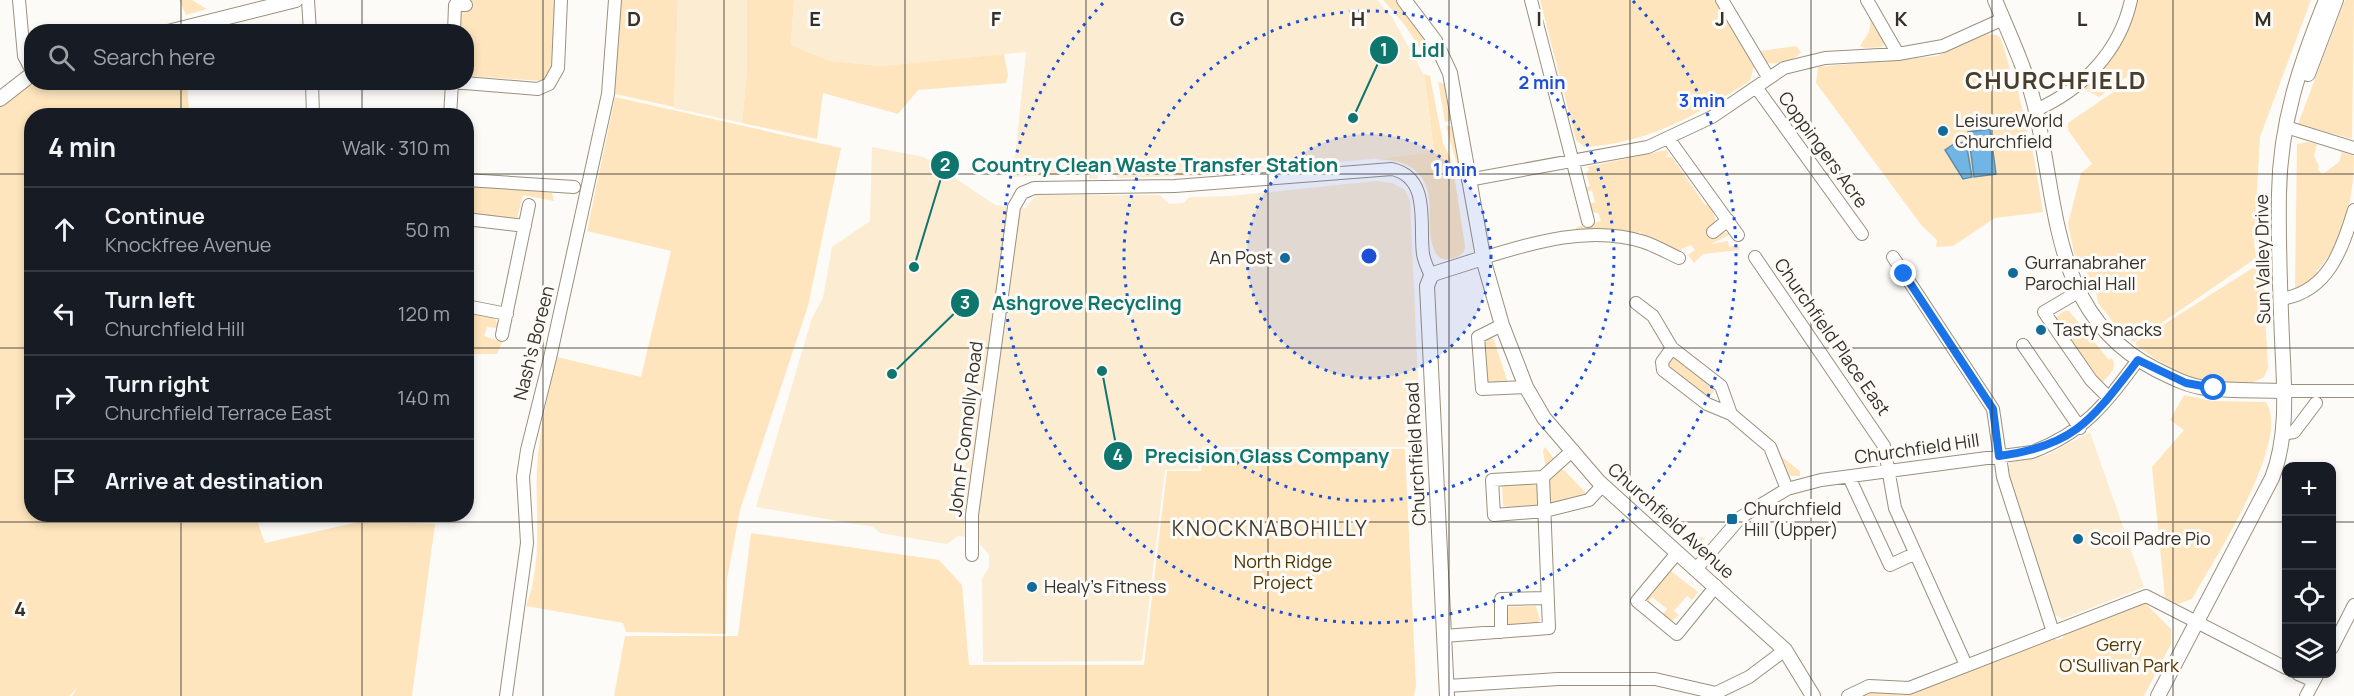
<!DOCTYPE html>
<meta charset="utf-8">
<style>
:root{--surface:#171b24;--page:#242831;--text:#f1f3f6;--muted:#9ea1a6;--line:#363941}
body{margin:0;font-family:Manrope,sans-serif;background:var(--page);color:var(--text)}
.controls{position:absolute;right:18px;bottom:18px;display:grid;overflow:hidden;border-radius:12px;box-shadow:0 3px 9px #0003}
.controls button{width:54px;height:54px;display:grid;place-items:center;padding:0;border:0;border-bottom:2px solid var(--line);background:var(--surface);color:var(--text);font:30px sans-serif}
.stop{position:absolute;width:18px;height:18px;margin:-14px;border:4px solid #1a73e8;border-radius:50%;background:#fff}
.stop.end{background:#1a73e8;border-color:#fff;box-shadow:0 2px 6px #0008}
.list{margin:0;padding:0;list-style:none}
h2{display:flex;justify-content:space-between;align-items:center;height:78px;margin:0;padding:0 24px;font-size:26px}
h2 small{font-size:20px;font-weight:400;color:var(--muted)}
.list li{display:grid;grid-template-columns:39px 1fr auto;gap:18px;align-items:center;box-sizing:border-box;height:84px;padding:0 24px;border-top:2px solid var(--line)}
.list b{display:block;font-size:22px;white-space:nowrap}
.list p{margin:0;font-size:20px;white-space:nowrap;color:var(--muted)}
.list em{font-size:20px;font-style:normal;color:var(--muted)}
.icon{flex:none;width:33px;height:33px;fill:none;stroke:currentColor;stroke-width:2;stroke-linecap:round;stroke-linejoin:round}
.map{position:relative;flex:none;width:2354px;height:696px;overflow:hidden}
.search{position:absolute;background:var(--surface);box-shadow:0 3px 9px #0003;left:24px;top:24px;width:450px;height:66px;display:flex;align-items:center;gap:15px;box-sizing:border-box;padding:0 21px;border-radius:24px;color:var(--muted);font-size:22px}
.panel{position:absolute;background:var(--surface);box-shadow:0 3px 9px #0003;left:24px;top:108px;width:450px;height:414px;border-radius:24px}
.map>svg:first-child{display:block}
.built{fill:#fcecd2}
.green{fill:#fee5bd}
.water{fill:#71b5e4;stroke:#5f8dac;stroke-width:1.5}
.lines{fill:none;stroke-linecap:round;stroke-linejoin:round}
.minor-casing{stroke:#9b907e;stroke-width:14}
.tertiary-casing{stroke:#9b907e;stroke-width:16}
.minor{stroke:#fff;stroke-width:12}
.tertiary{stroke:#fff;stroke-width:14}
.route{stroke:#1a73e8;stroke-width:8}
.grid{fill:none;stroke:#353129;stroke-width:1.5;stroke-opacity:0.55}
.ring{fill:none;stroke:#1d4ed8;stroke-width:3;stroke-dasharray:3 6}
.poi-dot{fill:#126a9a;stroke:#fdfbf7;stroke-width:2}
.labels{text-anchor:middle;stroke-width:6;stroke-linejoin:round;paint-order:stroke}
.poi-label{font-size:18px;fill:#353129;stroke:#fdfbf7;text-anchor:start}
.street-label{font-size:18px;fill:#353129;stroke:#fdfbf7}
.park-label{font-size:18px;fill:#513700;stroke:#fdfbf7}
.quarter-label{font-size:21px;letter-spacing:1.5px;fill:#473e2e;stroke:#fdfbf7}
.district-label{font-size:24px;font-weight:bold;letter-spacing:1.5px;fill:#473e2e;stroke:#fdfbf7}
.grid-label{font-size:20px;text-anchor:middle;font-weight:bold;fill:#353129;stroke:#fdfbf7;stroke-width:6;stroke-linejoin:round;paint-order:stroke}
.centre{fill:#1d4ed8;stroke:#fdfbf7;stroke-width:3}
.ring-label{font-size:18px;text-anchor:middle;font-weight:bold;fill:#1d4ed8;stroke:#fdfbf7;stroke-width:6;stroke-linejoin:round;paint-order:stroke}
.leader{fill:none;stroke:#0f766e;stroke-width:2}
.callout-dot{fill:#0f766e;stroke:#fdfbf7;stroke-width:2}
.mark-label{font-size:18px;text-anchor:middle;font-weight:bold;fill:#fff}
.callout-label{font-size:20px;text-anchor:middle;font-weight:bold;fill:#0f766e;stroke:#fdfbf7;stroke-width:6;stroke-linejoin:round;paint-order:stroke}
</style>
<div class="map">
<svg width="2354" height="696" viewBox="0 0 2354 696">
<rect width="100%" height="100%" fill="#fdfbf7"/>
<path class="built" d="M678,0H747V70L742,123L674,108Z
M794,0H1377L1392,17L1424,75L1434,153L1236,172L1230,165L1221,166L1216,175L1117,178L1113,169L1103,168L1096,179H1089V175L1081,174L1013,177L1026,52L881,66L830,61L791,45Z
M872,147L924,157L995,205L1026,208L1036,195H1160L1169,204L1184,203L1189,197L1230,196L1377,181L1392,183L1404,189L1410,200L1421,447H1202L1198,469L1165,470L1142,661L983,662L982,579L989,567V555L980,544L979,538L958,536L947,544L880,533L873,527L756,507L812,318L823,298L832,247L870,221Z
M2090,432L2144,587L2063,619L2053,614L2006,474L2007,468L2011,462L2047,455Z"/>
<path class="green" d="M179,0H192L207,9L186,15Z
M469,0H555L552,70L544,81L467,76L466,32H459L460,13L469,11Z
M621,0H678L674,107L615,94Z
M747,0H794L791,45L830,61L881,66L1004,54L1008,75L1006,83L918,90L898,114L823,93L817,139L742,123L747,70Z
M1383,0H1398L1426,40L1424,54L1404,24Z
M1540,0H1715L1754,66L1750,81C1695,115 1651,143 1584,147L1576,140Z
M2136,0H2311L2260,137L2254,242L2256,258L2134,342L2121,332L2098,303L2095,286L2074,253L2068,224L2081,173L2092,164L2068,130V123L2135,77L2132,73L2099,97L2081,87Z
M2345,0H2354L2352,139L2298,124Z
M1871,17L1886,41L1882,47L1865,48L1860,46L1869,32Z
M1986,34L1997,35L2001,39L2010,69L2008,75L2011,88L2018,91L2034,158L2043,212L1995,218L1953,246L1936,247L1937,240L1922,226L1816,83L1818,67L1937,56Z
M1796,46L1801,52C1795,61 1774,66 1764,62L1758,54L1760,51Z
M1424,74L1430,76L1443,143L1452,161L1465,246L1464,252C1455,260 1439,265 1434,249C1424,225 1438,194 1418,173C1407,161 1390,160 1375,159L1434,152Z
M1438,82L1445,84L1454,120L1445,122Z
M47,83H187L189,111L184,115L32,116V514L255,515L265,543L363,521L435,524L412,696H72L78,687L69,696H0V105L25,87Z
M615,97L841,148L808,306L740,510L727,579L726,634L626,632L623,623L526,606C545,557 533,506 538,456C541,422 549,390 557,357L641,377L671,251L587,231Z
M1446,126H1454L1455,129L1462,183Z
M2307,142L2317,144L2314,156L2319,166L2318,170L2323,174L2339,162L2342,152L2354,156C2354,194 2345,244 2316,271L2319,274L2295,291L2297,144Z
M1666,150L1669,153L1666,157H1672L1705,205L1708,204C1715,213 1715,222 1721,232L1731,234L1711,244L1728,241L1729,247L1738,245L1740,250L1703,254L1694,263L1688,255L1695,250L1691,245L1677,251L1643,237L1640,231L1635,235L1574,232L1577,227L1601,221L1598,213L1590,212L1588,205L1595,202L1592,190L1585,192L1583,188L1590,186L1586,174L1589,169L1587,167Z
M466,184L552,193L554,201L523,195L517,218L472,214L467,212Z
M2262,262L2268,368L2264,377C2225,399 2167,370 2136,345V342Z
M466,309C479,312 497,312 498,328L487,327L484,336L502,342L497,354H467Z
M2064,311H2069L2109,360L2112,358C2118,369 2108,376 2101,384L2054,319Z
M1488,336L1494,340L1508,383L1489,384L1486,381L1483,339Z
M1675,357L1716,388L1708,399L1668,368L1667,361Z
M2184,395L2212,401L2266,402C2292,441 2213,561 2192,599L2178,604L2165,598L2152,467L2184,430L2170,420Z
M1545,447L1556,461L1546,469L1543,451Z
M1203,449H1405L1416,686L1414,696H614L625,636H738L751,533L939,560L962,585L969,665H1144L1167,471H1201Z
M1782,457L1800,471V476H1790Z
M1558,469L1564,470L1587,494L1578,500L1555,502L1553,506L1549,503C1548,488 1546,480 1558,469Z
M1533,483L1538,487V504L1536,506L1509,508L1503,505L1502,484Z
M1675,534H1679L1706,538L1692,547Z
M1671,571L1698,592L1692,600L1687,596L1674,611L1679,615L1672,621L1663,614L1667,609L1652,597L1648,602L1644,598L1650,589L1654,591Z
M2140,604H2146L2171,629V644L2144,696H1860L1868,692L1905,695L2052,638L2058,640L2063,638L2064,633Z
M1536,606L1540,621L1537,624L1507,626L1506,607Z"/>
<path class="water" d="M1990,129L1996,174L1974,177L1968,132Z
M1966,142L1972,177L1963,179L1945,150L1954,144Z"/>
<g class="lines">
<defs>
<path id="minor" d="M19,0L24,56L32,71
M308,0L310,32
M1531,0L1588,221
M1722,0L1768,77
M1867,0L1898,54
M454,32L455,5H466
M312,82L313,116
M452,82L538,89L549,84L558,68L561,0
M1756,87L1862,234
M2036,110C2083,89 2120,51 2131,0
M450,116L452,83
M2286,127L2354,148
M1668,138L1738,235
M466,180L574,187
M1468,180L1648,147L1712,117L1784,68L1825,58L1898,54L1943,46L2003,19
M466,219L525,226
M1713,232L1728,220
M1755,257L1884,446L1895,508L1966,665
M1893,257L1993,409L2003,477L2053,632
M1483,258C1534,242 1591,225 1644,242C1656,246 1668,253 1679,258
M2078,292L2044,312L2091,380L2108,397
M2281,299C2328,292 2342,250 2354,210
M1636,303L1653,316L1672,348L1721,386L1731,414L1770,447L1787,489
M466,306L507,314
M1502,325L1478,337L1482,389L1526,387
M502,335L529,205
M2023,345L2080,428
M1672,348L1662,362L1663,370L1707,404L1731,414
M2284,391H2354
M2282,434L2294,432L2316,403
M1543,477L1492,480L1494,515L1545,511L1589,500L1602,486
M1849,477L1890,565L1914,554
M1677,553L1637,601L1677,634L1716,586
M972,555V515L1014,207L1022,193L1034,188L1175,186L1392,169C1431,178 1419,224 1423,254C1424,261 1428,269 1431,276
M1696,569L1741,517L1787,489L1821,480L2032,452C2085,432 2105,404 2138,360
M1501,632V599L1548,598
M1444,636L1549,628L1543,477L1573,450
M2332,648L2354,605
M2298,674L2314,681
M1447,686L1558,679H1655L1716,693L1749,677L1785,650
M506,696L527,543L523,477L527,450L550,358L608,94L615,0
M1848,696L1869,686L1909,688L2146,596L2286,668
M2306,696L2318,674"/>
<path id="tertiary" d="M1404,0L1435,41L1450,73L1484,262L1502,325L1526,387L1544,418L1599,482L1785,650L1813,696
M1995,0C2010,36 2028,74 2036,111C2058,208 2053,317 2155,369C2171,377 2188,386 2206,388C2232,391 2258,390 2284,391
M168,32L296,0
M2308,74L2336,0
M0,99L32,74
M1447,696L1427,286L1431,276L1436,273L1483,258
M2158,696L2272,478C2289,435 2284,384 2282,339C2280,290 2278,241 2279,193C2280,123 2300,64 2326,0"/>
</defs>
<use href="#minor" class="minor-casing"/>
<use href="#tertiary" class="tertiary-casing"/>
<use href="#minor" class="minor"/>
<use href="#tertiary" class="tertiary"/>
</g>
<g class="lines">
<path class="route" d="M1904,274L1993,409L1999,456C2076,446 2093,418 2138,360L2186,383L2214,388"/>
</g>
<path class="grid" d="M181,0V32M362,0V32M543,0V696M724,0V696M905,0V696M1086,0V696M1268,0V696M1449,0V696M1630,0V696M1811,0V696M1992,0V696M2173,0V696M181,82V116M362,82V116M0,174H32M466,174H2354M0,348H32M466,348H2354M181,514V696M362,514V696M0,522H2286M2332,522H2354"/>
<circle cx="1369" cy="256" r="122" fill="#1d4ed8" fill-opacity=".12"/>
<g class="ring">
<circle cx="1369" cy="256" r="122"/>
<circle cx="1369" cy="256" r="245"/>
<path d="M1633 1A367 367 0 1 1 1105 1"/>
</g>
<g class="poi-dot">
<circle cx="1943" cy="131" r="6"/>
<circle cx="1285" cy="258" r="6"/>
<circle cx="2013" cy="273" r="6"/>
<circle cx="2041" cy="330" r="6"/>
<rect x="1726" y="513" width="12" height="12" rx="3"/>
<circle cx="2078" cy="539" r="6"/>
<circle cx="1032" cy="587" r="6"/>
</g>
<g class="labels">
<g class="poi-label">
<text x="1955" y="127">LeisureWorld<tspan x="1955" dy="21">Churchfield</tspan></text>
<text x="1273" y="264" text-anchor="end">An Post</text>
<text x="2025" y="269">Gurranabraher<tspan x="2025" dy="21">Parochial Hall</tspan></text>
<text x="2053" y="336">Tasty Snacks</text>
<text x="1744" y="515">Churchfield<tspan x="1744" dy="21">Hill (Upper)</tspan></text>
<text x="2090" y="545">Scoil Padre Pio</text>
<text x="1044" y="593">Healy’s Fitness</text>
</g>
<g class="street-label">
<text transform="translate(1823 150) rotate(54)" y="6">Coppingers Acre</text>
<text transform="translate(2263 259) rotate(-91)" y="6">Sun Valley Drive</text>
<text transform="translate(1832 337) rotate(55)" y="6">Churchfield Place East</text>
<text transform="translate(534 343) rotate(-76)" y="6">Nash's Boreen</text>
<text transform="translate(966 429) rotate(-83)" y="6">John F Connolly Road</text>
<text transform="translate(1917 449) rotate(-8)" y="6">Churchfield Hill</text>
<text transform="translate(1416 454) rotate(-93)" y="6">Churchfield Road</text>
<text transform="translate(1671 521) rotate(42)" y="6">Churchfield Avenue</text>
</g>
<g class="park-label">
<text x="1283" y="568">North Ridge<tspan x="1283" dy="21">Project</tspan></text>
<text x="2119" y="651">Gerry<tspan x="2119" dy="21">O'Sullivan Park</tspan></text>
</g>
<g class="quarter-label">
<text x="1270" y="536">KNOCKNABOHILLY</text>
</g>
<g class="district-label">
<text x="2056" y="89">CHURCHFIELD</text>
</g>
</g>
<g class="grid-label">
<text x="634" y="26">D</text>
<text x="815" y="26">E</text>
<text x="996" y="26">F</text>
<text x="1177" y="26">G</text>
<text x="1358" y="26">H</text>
<text x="1539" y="26">I</text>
<text x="1720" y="26">J</text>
<text x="1901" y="26">K</text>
<text x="2082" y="26">L</text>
<text x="2263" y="26">M</text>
<text x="20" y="616">4</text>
</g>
<circle cx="1369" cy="256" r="9" class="centre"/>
<g class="ring-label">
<text x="1542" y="89">2 min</text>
<text x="1702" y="107">3 min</text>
<text x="1455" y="176">1 min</text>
</g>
<path class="leader" d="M1353 118L1384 50M914 267L945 165M892 374L965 303M1102 371L1118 456"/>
<g class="callout-dot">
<circle cx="1353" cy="118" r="6"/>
<circle cx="914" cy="267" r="6"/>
<circle cx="892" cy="374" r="6"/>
<circle cx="1102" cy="371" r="6"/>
<circle cx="1384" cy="50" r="15"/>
<circle cx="945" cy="165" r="15"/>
<circle cx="965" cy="303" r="15"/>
<circle cx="1118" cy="456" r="15"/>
</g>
<g class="mark-label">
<text x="1384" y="56">1</text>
<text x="945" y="171">2</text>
<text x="965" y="309">3</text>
<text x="1118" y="462">4</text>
</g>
<g class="callout-label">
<text x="1428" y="57">Lidl</text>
<text x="1155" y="172">Country Clean Waste Transfer Station</text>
<text x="1087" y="310">Ashgrove Recycling</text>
<text x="1267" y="463">Precision Glass Company</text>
</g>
</svg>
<div class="controls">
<button>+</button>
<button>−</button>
<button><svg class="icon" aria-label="locate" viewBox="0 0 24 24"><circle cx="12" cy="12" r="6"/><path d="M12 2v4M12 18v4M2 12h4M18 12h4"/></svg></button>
<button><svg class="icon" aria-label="layers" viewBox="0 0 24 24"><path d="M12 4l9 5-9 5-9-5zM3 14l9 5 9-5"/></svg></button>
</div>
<div class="stop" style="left:2214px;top:388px"></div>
<div class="stop end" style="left:1904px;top:274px"></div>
<div class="search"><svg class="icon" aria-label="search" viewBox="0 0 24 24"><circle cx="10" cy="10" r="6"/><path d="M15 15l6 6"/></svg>Search here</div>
<section class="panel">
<h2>4 min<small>Walk · 310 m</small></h2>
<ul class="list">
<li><svg class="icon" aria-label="ahead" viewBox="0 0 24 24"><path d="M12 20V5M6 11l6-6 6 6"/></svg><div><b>Continue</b><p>Knockfree Avenue</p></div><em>50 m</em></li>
<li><svg class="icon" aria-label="left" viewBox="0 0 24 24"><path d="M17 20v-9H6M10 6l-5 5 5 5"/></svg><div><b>Turn left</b><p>Churchfield Hill</p></div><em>120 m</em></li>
<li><svg class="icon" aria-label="right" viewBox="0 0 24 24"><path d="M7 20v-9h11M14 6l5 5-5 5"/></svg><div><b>Turn right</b><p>Churchfield Terrace East</p></div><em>140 m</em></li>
<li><svg class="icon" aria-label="arrive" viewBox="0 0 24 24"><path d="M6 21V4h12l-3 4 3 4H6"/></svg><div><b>Arrive at destination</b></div></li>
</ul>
</section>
</div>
